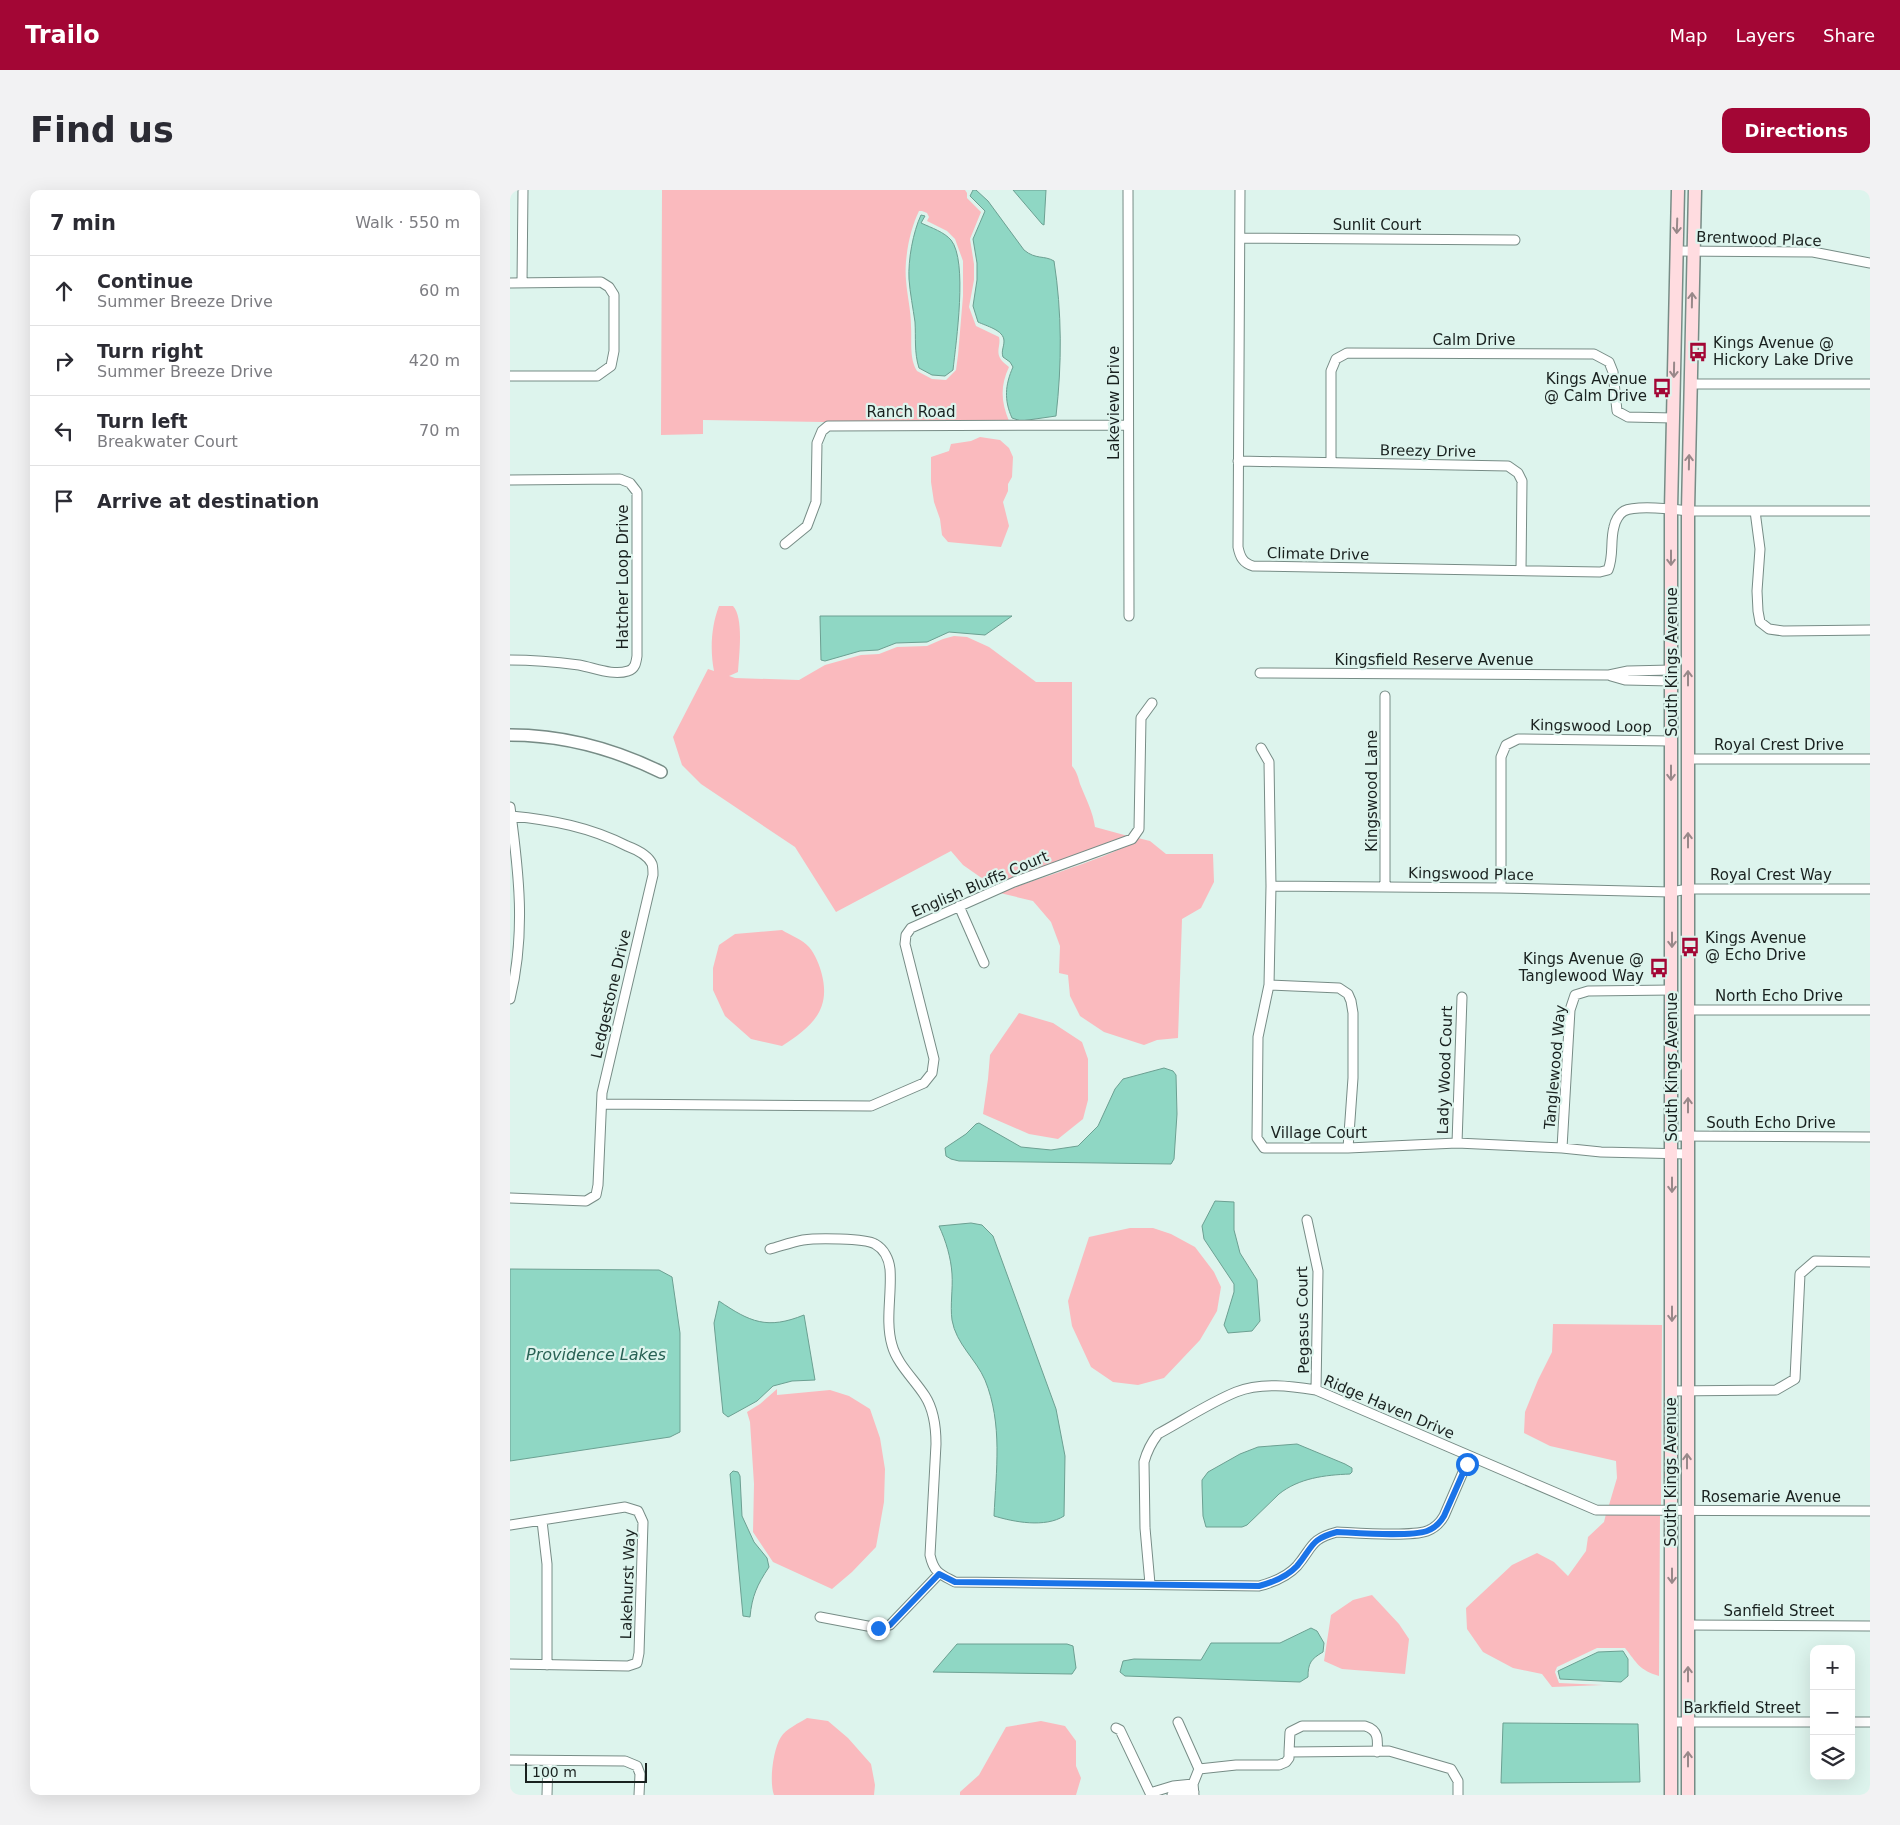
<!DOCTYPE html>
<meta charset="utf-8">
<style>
:root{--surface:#fff;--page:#f2f2f3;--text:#2b2b33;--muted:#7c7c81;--line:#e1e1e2;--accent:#a30635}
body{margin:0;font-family:"DejaVu Sans",sans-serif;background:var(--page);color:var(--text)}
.controls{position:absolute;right:15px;bottom:15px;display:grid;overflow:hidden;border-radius:10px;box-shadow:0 5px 20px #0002}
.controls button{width:45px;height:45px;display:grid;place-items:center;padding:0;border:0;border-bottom:1px solid var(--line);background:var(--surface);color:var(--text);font:25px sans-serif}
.scale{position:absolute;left:15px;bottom:12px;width:122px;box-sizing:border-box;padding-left:5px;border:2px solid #19211f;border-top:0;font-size:14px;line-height:18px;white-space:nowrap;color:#19211f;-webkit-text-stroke:4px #ddf4ed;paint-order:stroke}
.stop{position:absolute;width:15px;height:15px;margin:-11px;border:4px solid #1a73e8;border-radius:50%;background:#fff}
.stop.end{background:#1a73e8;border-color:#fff;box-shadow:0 1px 5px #0008}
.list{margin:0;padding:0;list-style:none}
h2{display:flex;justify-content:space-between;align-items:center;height:65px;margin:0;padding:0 20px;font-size:21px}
h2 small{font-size:16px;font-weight:400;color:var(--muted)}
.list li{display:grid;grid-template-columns:32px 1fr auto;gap:15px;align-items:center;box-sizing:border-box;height:70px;padding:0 20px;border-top:1px solid var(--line)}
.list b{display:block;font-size:19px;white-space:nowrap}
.list p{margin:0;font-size:16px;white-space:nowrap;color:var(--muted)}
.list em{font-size:16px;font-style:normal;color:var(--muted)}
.icon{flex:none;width:28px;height:28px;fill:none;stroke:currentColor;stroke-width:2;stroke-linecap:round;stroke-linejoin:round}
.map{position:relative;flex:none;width:1360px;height:1605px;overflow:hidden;border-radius:10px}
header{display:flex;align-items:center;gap:30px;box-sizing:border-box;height:70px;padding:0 25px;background:var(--accent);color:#fff}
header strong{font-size:24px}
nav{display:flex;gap:28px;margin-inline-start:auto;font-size:18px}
.intro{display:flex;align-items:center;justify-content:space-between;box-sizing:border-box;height:120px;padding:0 30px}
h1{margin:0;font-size:35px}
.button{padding:12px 22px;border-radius:10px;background:var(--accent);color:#fff;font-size:18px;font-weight:700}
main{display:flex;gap:30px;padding:0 30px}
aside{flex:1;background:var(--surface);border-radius:10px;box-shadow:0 5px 20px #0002}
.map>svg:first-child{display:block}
.green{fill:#fababe;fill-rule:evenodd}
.water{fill:#8fd7c4;stroke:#6ca092}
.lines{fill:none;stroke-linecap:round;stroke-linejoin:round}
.minor-casing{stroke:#778c86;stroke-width:11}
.tertiary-casing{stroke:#778c86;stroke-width:14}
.secondary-casing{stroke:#778c86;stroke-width:15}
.minor{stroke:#fff;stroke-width:9}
.tertiary{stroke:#fff;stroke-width:11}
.secondary{stroke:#ffdce0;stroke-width:12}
.oneway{stroke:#988889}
.route{stroke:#1a73e8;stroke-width:6}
.labels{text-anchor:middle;stroke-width:4.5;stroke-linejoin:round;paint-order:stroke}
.street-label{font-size:15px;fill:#19211f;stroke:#ddf4ed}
.poi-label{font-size:15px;fill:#19211f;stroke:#ddf4ed;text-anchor:start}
.water-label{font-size:16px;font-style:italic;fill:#286154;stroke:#ddf4ed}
</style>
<header>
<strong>Trailo</strong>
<nav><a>Map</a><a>Layers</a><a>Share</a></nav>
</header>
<div class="intro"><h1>Find us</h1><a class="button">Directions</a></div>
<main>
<aside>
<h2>7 min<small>Walk · 550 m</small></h2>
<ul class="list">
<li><svg class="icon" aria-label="ahead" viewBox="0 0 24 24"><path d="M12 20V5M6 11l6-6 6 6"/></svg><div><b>Continue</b><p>Summer Breeze Drive</p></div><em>60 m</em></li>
<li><svg class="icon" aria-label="right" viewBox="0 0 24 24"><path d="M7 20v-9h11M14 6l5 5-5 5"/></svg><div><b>Turn right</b><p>Summer Breeze Drive</p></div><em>420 m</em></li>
<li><svg class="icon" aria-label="left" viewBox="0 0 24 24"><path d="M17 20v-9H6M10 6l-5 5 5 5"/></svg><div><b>Turn left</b><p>Breakwater Court</p></div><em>70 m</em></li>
<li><svg class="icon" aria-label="arrive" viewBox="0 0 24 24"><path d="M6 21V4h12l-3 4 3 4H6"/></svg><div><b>Arrive at destination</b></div></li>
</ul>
</aside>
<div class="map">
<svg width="1360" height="1605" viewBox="0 0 1360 1605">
<rect width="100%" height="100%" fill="#ddf4ed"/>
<path class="green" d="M152,0H455L457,3V8L471,22L460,49L464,74V90L459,117L466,136L489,147C491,154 486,161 490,168C492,172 496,174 499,177C490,196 491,212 499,231L313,232L193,230V244L151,245ZM409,21H412L417,23L419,27L417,31L437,41L445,49L453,71V106L448,165L446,180L436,190L422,189L407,181C399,168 402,151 401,136C401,120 397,105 396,90C394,69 400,39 409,21Z
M470,247L490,250L499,258L503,267L502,287L498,294V301L493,312L499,336L491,357L438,352L432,345L430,329L424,312L421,292V267L439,261L441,254L461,251Z
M209,416H223C234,428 229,465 228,482L219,486L225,488L289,490L315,475L351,465L369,464L387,457L417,456L433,449L444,446L457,447L479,457L526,492H562V576C567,582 568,587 570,594C576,609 583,622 585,637L618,646L503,687L483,696L453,675L441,661L326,722L285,657L191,594L172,575L163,547L198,479L204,481C200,460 201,437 209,416Z
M628,648L640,651L656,664H703L704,692L691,718L672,729L668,848L647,850L634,855L594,842L570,826L560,806L558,785L549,783L550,756L541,732L523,711L490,703C513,693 618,662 628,648Z
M272,740C280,745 293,750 299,757C305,764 310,776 312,785C321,821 300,838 272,856L241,849L215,826L203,800V778L209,755L225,744Z
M509,823L543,833L572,852L578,869V910L573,929L548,949L519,944L473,924L478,889L480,865Z
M620,1038H643L661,1044L685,1057L704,1082L711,1097L707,1121L690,1150L654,1188L628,1195L603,1192L581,1177L562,1136L558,1111L579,1047Z
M1043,1134L1152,1135L1151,1315H1099L1107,1288L1106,1271L1040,1256L1014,1243L1015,1222L1028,1190L1042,1162Z
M267,1199V1205L320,1200L339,1206L360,1219L370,1248L375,1279L374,1312L366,1357L342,1382L322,1399L263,1372L243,1342L244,1294L240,1232L237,1222L250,1214Z
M1096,1324L1150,1325L1149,1486C1129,1480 1127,1473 1115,1458H1087L1047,1477L1045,1482L1049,1493L1093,1495L1042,1497L1032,1484L1003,1478L973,1462L957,1439L956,1418L1002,1375L1027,1363L1044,1372L1058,1386L1076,1361L1078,1347L1094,1332Z
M862,1405L889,1434L899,1449L895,1484L832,1479L814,1471L821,1425L843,1410Z
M297,1528L318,1531L338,1548L361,1574L365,1595L364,1605H264C259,1592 263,1559 271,1547C276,1539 289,1533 297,1528Z
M531,1531L555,1536L566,1551V1576L571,1588L566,1605H450V1602L469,1585L496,1537Z"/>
<path class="water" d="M463,0H466L478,11L514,60C526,70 534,65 544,71C552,122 552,174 546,226L511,231L502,228C494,210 495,195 503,177L500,172L493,167C491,161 494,157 494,151C494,140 476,136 468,132L463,116L467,90V73L463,49L475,21L460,6Z
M503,0H536L534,35L532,34Z
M411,25L415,26L411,33C422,38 434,42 441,50C458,71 446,152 443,180L435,186L422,185L409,178C404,162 406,148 405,132C403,118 400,103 399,89C398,70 403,42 411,25Z
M310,426H502L475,445L439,442L417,452L386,453L368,460L350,461L315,471L311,470Z
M654,878L663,881L666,885L667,924L664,969L661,974L449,971L441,969L436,966L435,958L456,944L466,934L469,933L511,957L541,960L568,956L588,936L605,899L613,889Z
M705,1011L724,1012V1040L730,1063L747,1090L750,1131L742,1141L718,1143L714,1135L724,1102V1094L694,1049L692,1036Z
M461,1033L472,1035L483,1046L546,1219L555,1266L554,1326C535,1338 504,1332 484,1326C486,1281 493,1234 475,1190C466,1169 446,1154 442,1130C440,1115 443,1099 442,1084C441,1068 436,1051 429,1036Z
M0,1079L149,1080L162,1087L170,1143V1242L160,1247L0,1271Z
M209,1111C240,1132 257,1140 294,1125L305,1190L282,1191L263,1196L247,1211L218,1227L213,1223L204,1133Z
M787,1254L835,1274L842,1278V1282L840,1284C815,1285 789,1288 769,1304C758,1314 748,1325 737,1335L732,1337H696L693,1326L692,1295V1290L698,1282L730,1264L748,1257Z
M223,1281L228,1282L230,1286L232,1326L244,1352L257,1368L259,1377C247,1395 242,1406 240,1427L233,1426L220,1284Z
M801,1438L807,1441L814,1453L813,1462C801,1469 798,1473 798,1487L790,1492L615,1486L610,1482L613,1471L624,1469L691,1470L701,1453H770Z
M447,1454H557L563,1456L566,1478L562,1484L423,1482Z
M1113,1461L1118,1469V1486L1111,1492L1050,1489L1048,1481L1088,1462Z
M993,1533L1128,1534L1130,1592L991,1593Z"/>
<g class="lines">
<defs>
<path id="minor" d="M618,0L619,426
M730,0L728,357C730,367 733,373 743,376L1090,382L1098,380C1104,366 1100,351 1104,337C1105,331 1109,324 1114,321C1126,315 1164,319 1178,321H1360
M730,48L1005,50
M1166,61L1303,62L1360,73
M0,93L91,92L99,97L104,105V161L101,176L87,186H0
M12,93L13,0
M1180,194H1360
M728,271L998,276L1008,283L1012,291L1011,380
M821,272V181L826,169L837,163L1084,164L1099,172L1103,182L1107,221L1118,227L1163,228
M0,290L110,289L120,293L127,302V466C126,473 125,479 118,481C103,486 85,478 69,475C46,472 23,470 0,470
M1245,321L1250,359L1247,401L1248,421L1250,432L1259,439L1273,441L1360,440
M275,354L297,336L306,312L307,253L312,241L318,236L617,235
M750,483L1099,485L1118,481L1161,480
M1101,486L1115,490L1161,491
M875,506V696
M751,558L759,572L761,696L759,795L748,847L747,948L754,958H838L947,953L1052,958L1091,962L1178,964
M1178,569H1360
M0,617C9,683 16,744 0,809
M761,696L991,698L1161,702L1178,699H1360
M991,698V567L996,555L1008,549L1161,551
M449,716L474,773
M759,795L829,798L838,804L841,811L843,823V888L838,958
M1178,820H1360
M92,914L361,916L414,893L422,883L424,869L395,754L396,745L401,738L504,692L622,649L629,639L631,528L642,513
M1162,946L1360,947
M947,953L952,807
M1052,958L1060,820L1065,805L1078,801L1162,800
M0,1008L76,1011L86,1005L88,995L92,903L143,685C143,682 143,677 142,674C138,665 125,659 117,656C80,637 42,630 1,626
M797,1030L808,1081L806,1200
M260,1059C271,1056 282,1052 293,1050C306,1048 355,1048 365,1054C374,1059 379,1069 380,1079C382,1104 375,1131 382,1155C387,1174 405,1190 415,1206C424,1220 426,1237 426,1254L420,1365C424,1383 430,1384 445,1392L749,1396C764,1392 777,1387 787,1376C803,1357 800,1349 827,1342C848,1343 900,1347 917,1341C925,1338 930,1333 934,1326L960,1266
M1162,1201L1266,1200L1285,1189L1290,1084L1305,1071L1360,1072
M32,1331L37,1374V1475
M0,1335L115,1317L128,1321L133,1332L129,1463L127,1473L118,1476L0,1474
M640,1394L635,1338L634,1272C637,1261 641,1253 648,1244C674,1230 699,1213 726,1202C751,1192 781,1196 806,1200L1086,1320L1360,1321
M310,1427L368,1438L380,1435L429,1384
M1178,1435L1360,1436
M668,1532L689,1579L683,1594L684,1605
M1161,1532H1304
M1341,1532H1360
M606,1538L610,1540L641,1605
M779,1562L780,1542L792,1536H855C869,1540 868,1550 867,1562
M0,1570L115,1571L127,1576L130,1584L129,1605
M689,1579L726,1575H769L776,1572L779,1568V1562L879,1561L941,1579L948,1591V1605
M640,1603L663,1596L683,1594
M37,1605L38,1571
M662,1605L684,1602"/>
<path id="tertiary" d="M0,545C53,545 104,559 151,582"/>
<path id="secondary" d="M1161,1605V319L1168,0
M1178,1605V321L1185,0"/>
</defs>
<use href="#minor" class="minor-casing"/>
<use href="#tertiary" class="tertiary-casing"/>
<use href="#secondary" class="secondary-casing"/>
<use href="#minor" class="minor"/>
<use href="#tertiary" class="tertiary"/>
<use href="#secondary" class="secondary"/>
</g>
<defs><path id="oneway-shaft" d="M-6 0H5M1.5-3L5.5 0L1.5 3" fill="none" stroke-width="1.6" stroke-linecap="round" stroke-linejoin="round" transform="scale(1.25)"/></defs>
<g class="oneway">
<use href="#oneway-shaft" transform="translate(1167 36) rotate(92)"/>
<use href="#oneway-shaft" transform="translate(1182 110) rotate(-89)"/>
<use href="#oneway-shaft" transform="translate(1164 180) rotate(91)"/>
<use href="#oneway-shaft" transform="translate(1179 272) rotate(-89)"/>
<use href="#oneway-shaft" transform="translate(1161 368) rotate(90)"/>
<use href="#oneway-shaft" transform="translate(1178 488) rotate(-90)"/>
<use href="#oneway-shaft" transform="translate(1161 583) rotate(90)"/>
<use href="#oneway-shaft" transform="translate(1178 650) rotate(-90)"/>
<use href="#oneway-shaft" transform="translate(1162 750) rotate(90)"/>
<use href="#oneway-shaft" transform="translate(1178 915) rotate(-90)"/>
<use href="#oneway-shaft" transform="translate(1162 995) rotate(90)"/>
<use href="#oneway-shaft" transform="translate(1162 1124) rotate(90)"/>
<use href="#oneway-shaft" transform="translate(1177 1271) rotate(-90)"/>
<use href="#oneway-shaft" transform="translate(1162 1386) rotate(90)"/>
<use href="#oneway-shaft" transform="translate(1178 1484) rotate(-90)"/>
<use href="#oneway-shaft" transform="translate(1178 1569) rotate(-90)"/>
</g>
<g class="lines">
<path class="route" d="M368,1438L380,1435L429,1384L445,1392L749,1396C764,1392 777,1387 787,1376C803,1357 800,1349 827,1342C848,1343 900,1347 917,1341C925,1338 930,1333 934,1326L957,1274"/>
</g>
<defs>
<symbol id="bus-bare" viewBox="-9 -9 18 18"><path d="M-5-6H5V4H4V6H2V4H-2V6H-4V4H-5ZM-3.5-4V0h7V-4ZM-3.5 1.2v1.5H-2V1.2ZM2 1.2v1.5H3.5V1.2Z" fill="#a30635" stroke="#ddf4ed" stroke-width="2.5" paint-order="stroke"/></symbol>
</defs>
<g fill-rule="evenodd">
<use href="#bus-bare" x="1174" y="148" width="28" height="28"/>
<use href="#bus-bare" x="1138" y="184" width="28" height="28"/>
<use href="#bus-bare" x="1166" y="743" width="28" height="28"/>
<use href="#bus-bare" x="1135" y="764" width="28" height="28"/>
</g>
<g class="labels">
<g class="street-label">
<text x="867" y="40">Sunlit Court</text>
<text transform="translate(1249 49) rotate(2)" y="5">Brentwood Place</text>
<text x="964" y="155">Calm Drive</text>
<text transform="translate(604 213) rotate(-90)" y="5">Lakeview Drive</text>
<text x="401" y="227">Ranch Road</text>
<text transform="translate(918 261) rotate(1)" y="5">Breezy Drive</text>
<text transform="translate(808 364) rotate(1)" y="5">Climate Drive</text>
<text transform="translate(113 387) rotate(-90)" y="5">Hatcher Loop Drive</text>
<text x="924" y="475">Kingsfield Reserve Avenue</text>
<text transform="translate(1162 472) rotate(-90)" y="5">South Kings Avenue</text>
<text transform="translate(1081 536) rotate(1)" y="5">Kingswood Loop</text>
<text x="1269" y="560">Royal Crest Drive</text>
<text transform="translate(862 601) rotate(-90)" y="5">Kingswood Lane</text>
<text transform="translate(961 684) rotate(1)" y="5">Kingswood Place</text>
<text x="1261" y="690">Royal Crest Way</text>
<text transform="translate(470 694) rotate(-23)" y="5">English Bluffs Court</text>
<text transform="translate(101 804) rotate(-77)" y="5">Ledgestone Drive</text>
<text x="1269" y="811">North Echo Drive</text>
<text transform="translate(1045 877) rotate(-85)" y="5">Tanglewood Way</text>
<text transform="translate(1162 877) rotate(-90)" y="5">South Kings Avenue</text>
<text transform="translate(935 880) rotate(-88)" y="5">Lady Wood Court</text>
<text x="1261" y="938">South Echo Drive</text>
<text x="809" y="948">Village Court</text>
<text transform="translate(793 1130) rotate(-91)" y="5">Pegasus Court</text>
<text transform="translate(879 1217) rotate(23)" y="5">Ridge Haven Drive</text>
<text transform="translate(1161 1282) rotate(-90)" y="5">South Kings Avenue</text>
<text x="1261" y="1312">Rosemarie Avenue</text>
<text transform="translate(118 1394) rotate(-88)" y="5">Lakehurst Way</text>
<text x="1269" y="1426">Sanfield Street</text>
<text x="1232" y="1523">Barkfield Street</text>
</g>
<g class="poi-label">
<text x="1203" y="158">Kings Avenue @<tspan x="1203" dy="17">Hickory Lake Drive</tspan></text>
<text x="1137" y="194" text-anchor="end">Kings Avenue<tspan x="1137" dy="17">@ Calm Drive</tspan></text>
<text x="1195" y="753">Kings Avenue<tspan x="1195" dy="17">@ Echo Drive</tspan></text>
<text x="1134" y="774" text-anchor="end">Kings Avenue @<tspan x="1134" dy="17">Tanglewood Way</tspan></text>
</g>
<g class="water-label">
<text x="86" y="1170">Providence Lakes</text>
</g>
</g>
</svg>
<div class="controls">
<button>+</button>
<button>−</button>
<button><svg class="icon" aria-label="layers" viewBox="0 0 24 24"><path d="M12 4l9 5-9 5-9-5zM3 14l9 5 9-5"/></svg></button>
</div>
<div class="scale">100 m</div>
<div class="stop" style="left:957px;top:1274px"></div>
<div class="stop end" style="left:368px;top:1438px"></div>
</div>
</main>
